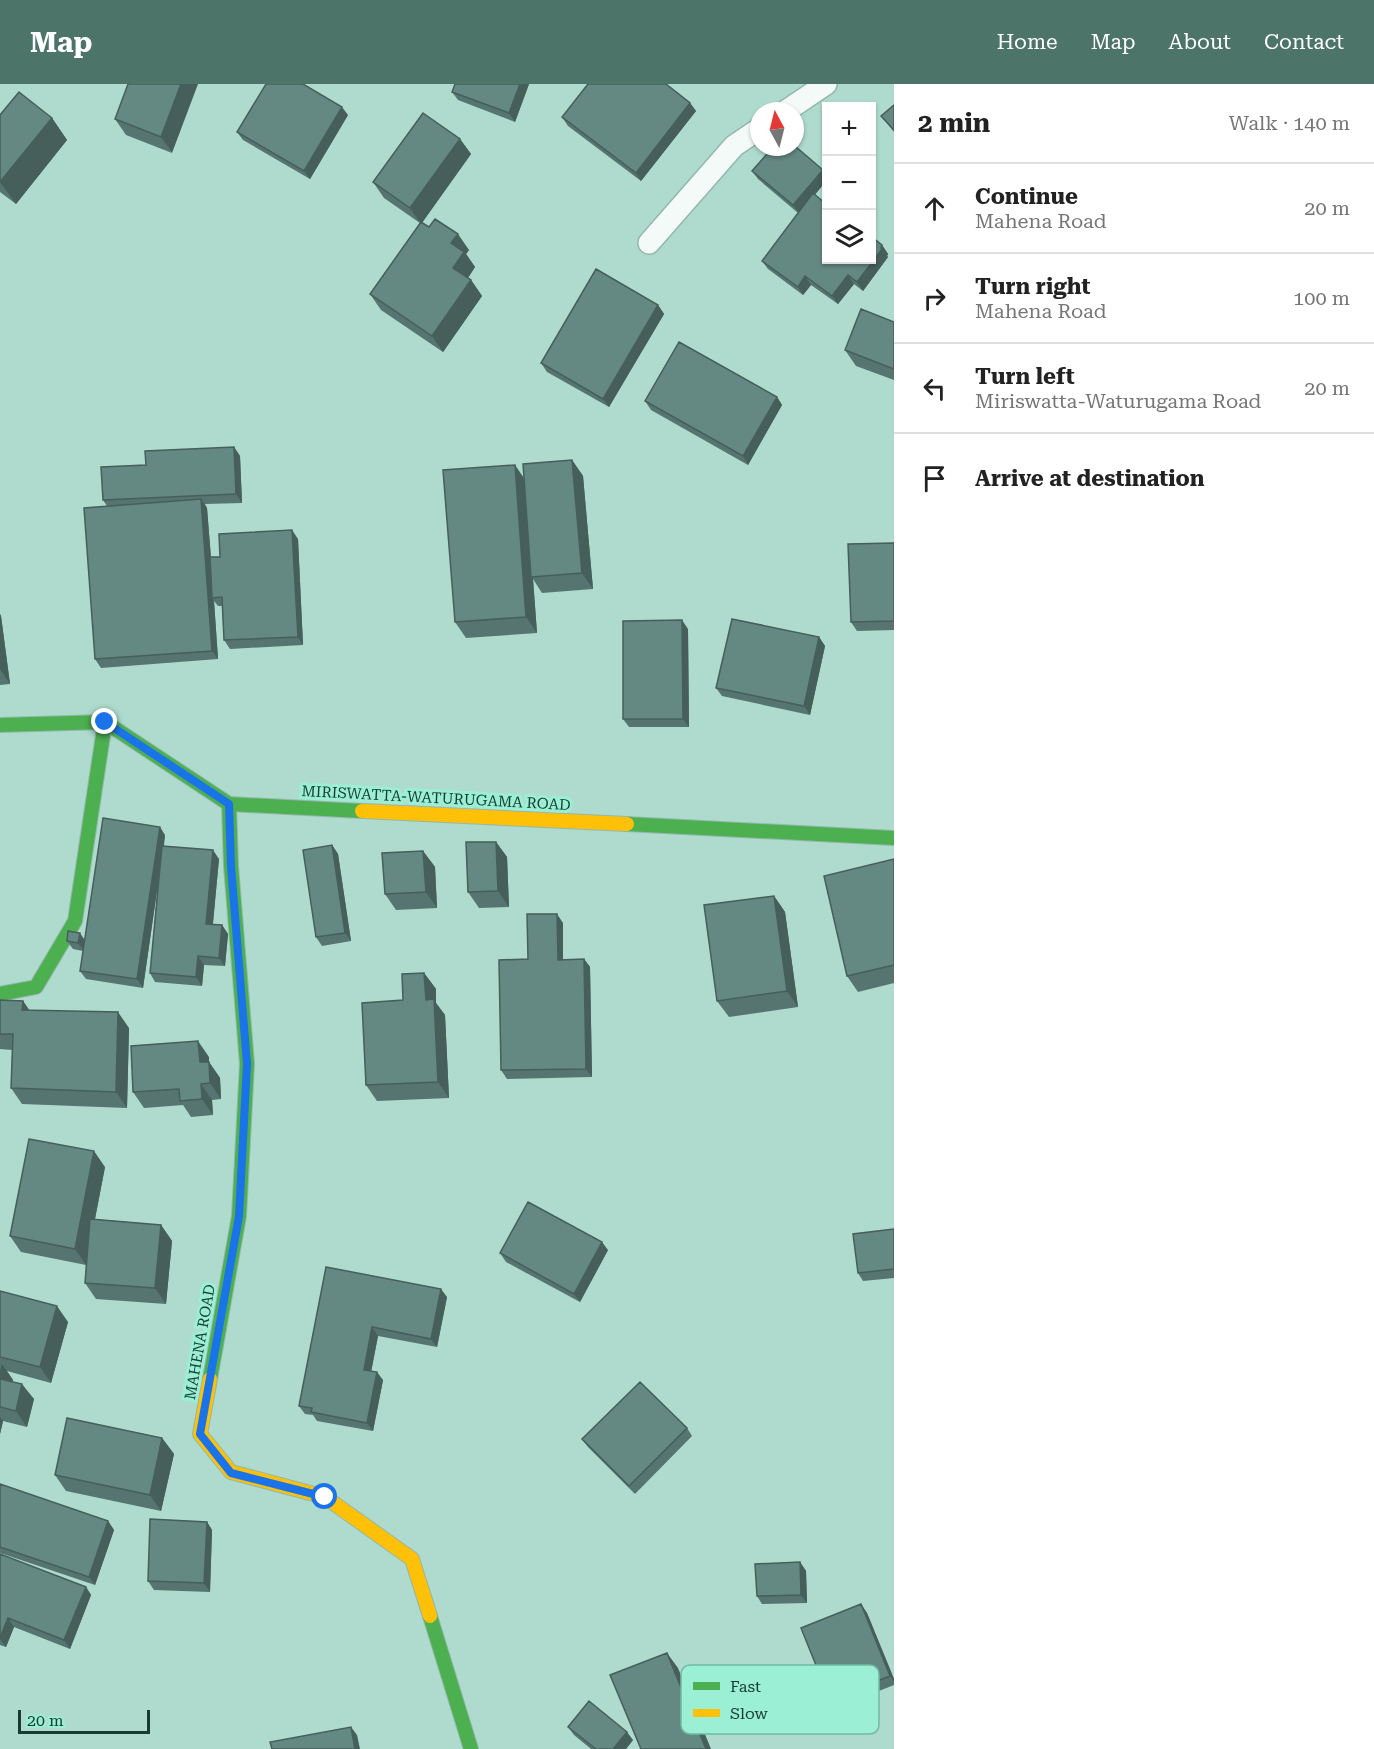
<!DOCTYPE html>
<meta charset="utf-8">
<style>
:root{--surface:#fff;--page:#f6f6f6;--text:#222;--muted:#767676;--line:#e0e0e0;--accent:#4c7468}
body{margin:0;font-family:"Roboto Serif",serif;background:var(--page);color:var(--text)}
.controls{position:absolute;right:18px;top:18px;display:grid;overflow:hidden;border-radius:0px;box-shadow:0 2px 4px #0004}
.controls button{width:54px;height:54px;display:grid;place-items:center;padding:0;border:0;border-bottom:2px solid var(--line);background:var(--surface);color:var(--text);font:30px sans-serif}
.compass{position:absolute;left:750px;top:18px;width:54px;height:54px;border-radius:50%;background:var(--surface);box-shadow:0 2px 4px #0004;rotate:353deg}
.scale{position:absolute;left:18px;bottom:15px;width:132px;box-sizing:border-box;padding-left:6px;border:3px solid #183c32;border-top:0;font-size:16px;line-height:21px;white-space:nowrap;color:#183c32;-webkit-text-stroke:4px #9aefd5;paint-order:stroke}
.stop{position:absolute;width:18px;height:18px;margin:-14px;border:4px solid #1a73e8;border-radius:50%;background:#fff}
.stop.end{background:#1a73e8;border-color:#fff;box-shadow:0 2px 6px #0008}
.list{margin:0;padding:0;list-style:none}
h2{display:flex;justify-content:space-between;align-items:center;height:78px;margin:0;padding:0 24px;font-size:26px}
h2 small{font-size:20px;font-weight:400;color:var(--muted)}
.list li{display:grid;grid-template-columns:39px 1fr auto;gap:18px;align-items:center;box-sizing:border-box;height:90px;padding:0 24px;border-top:2px solid var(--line)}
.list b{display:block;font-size:22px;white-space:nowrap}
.list p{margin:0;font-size:20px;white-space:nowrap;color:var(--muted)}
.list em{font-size:20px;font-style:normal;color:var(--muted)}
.icon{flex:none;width:33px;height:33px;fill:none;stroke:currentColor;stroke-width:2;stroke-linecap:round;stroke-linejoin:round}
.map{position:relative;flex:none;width:894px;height:1665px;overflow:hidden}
header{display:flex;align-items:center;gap:36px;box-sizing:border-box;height:84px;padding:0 30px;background:var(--accent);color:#fff}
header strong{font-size:28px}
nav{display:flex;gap:33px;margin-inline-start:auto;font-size:21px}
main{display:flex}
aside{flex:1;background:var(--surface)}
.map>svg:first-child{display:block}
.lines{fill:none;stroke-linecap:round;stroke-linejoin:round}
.lane-casing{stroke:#93b7ac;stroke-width:24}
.fast-casing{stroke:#93b7ac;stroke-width:16}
.slow-casing{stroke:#93b7ac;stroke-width:16}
.lane{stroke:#f3faf8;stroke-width:21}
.fast{stroke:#4caf50;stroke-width:14}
.slow{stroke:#ffc107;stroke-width:14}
.wall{fill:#567570}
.shaded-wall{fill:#465f5b}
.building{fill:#648882;stroke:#465f5b;stroke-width:1.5}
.route{stroke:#1a73e8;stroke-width:8}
.labels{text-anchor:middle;stroke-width:6;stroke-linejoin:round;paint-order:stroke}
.street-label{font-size:15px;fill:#183c32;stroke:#9aefd5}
.key{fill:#9aefd5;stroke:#73b9a4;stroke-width:1.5}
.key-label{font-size:16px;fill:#183c32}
</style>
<header>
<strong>Map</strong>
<nav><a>Home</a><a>Map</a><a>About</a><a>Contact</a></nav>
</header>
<main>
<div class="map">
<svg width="894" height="1665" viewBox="0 0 894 1665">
<rect width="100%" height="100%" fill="#aedbcd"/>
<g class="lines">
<defs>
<path id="lane" d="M786,27L826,0
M649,159L734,62L759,45"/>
<path id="fast" d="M0,641L105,638L229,720L362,727
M627,740L894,754
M0,910L36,903L75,837L105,638
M210,1295L239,1132L247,980L231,782L229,720
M430,1532L471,1665"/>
<path id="slow" d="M362,727L627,740
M210,1295L200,1350L231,1388L325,1413L412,1475L430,1532"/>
</defs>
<use href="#lane" class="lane-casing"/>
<use href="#fast" class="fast-casing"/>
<use href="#slow" class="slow-casing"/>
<use href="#lane" class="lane"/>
<use href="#fast" class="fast"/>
<use href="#slow" class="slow"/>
</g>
<path class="wall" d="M128,0L172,69L126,51L115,35Z
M455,0H529L515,38L458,16L452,8Z
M690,19L696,27L641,97L568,42L562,33Z
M894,21V48L881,32Z
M0,31L52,34L67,56L16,120L0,108Z
M348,31L310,95L243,56L237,48Z
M460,55L471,70L422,139L469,166L466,170L475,183L468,194L471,196L482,212L443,268L381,226L370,210L420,139L384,114L373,98Z
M752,87L826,91V97L815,111L882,161L888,170L887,172L888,173L863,207L854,200L838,220L811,201L803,211L768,185L762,177L798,129L758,95Z
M658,221L664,230L609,323L547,288L541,279Z
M894,238V296L856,282L845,266Z
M777,313L782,321L748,381L651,326L645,317Z
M234,363L240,372L242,419L205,420L207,424L211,473H220L298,455L303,561L230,565L224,556L222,522H218L214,517L218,575L101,584L95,575L107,422L103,416L146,381Z
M572,376L583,392L593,505L542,509L533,495L537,549L466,554L455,538L524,394Z
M894,459V546L857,547L851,538Z
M0,530L1,532L10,600L0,601Z
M688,545L689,643H629L623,635Z
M819,553L825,562L810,631L722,612L716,604Z
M165,751L164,762L219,775L213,840L222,841L228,850L225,882L204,881L202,902L155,898L150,889L158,800L143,904L86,895L80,887L83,867L73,865L67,857L85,856Z
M496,758L507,773L509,823L479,824L468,808Z
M332,761L338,770L351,857L322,862L316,853Z
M423,767L435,783L437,824L396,826L385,810Z
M894,775V899L858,908L847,892Z
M774,812L785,828L798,923L729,933L717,917Z
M563,839V876L584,875L590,883L592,993L507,995L501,986L528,875Z
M424,889L436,905V919L445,931L449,1014L377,1017L366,1001L403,916Z
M0,916L23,917L29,926L129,944L127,1024L22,1020L11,1004L12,966L0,965Z
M209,973V978L220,994L221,1015L212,1016L213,1031L191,1033L183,1021L144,1024L133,1008Z
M105,1083L95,1135L161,1141L172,1157L166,1220L96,1215L85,1199L86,1181L21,1168L10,1152Z
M894,1145V1194L863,1197L858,1189Z
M608,1166L580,1218L506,1178L500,1169Z
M326,1183L447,1213L437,1263L378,1252L371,1287L383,1296L373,1347L317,1337L313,1331L305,1330L299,1322Z
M0,1207L68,1238L51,1299L7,1287L13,1296L12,1297L34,1315L27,1343L3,1337L0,1350Z
M687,1344L692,1352L635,1410L588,1363L582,1355Z
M162,1354L174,1370L161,1427L66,1407L55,1391Z
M0,1400L108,1437L114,1446L95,1501L0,1469Z
M207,1438L212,1446L210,1508L154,1506L148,1497Z
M0,1470L86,1503L91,1511L70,1565L14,1543L6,1563L0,1561Z
M800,1478L806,1487L807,1519L762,1520L757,1512Z
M861,1520L867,1529L894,1595V1601L836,1624L830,1616Z
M568,1643L633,1656L626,1665H591L574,1651Z"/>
<path class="shaded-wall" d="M181,0H198L172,69L161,53Z
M520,0H529L515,38L509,29Z
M690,19L696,27L641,97L636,89Z
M342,23L348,31L310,95L304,87Z
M52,34L67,56L16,120L0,98Z
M460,55L471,70L421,140L410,124Z
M823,86L826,91V97L799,129L793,121Z
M458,150L469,166L466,170L475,183L464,200L453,184L451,159Z
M882,161L888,170L887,172L888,173L863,207L857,198Z
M848,191L854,200L838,220L832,212Z
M805,192L811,201L803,211L798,203Z
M471,196L482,212L443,268L432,252Z
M658,221L664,230L609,323L603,315Z
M777,313L782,321L748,381L743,372Z
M234,363L240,372L242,419L236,410Z
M572,376L583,392L593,505L582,489Z
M515,381L526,397L531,493L533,495L537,549L526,533Z
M201,415L207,424L214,514H212L214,517L218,575L212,567Z
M292,446L298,455L303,561L298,553Z
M0,530L1,532L10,600L0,585Z
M682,536L688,545L689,643L683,635Z
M819,553L825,562L810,631L804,622Z
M160,743L165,751L143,904L137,895Z
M496,758L507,773L509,823L498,807Z
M332,761L338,770L351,857L345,849Z
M213,766L219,775L212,848L206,840Z
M423,767L435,783L437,824L426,808Z
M774,812L785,828L798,923L787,907Z
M557,830L563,839V884L558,876Z
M222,841L228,850L225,882L219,874Z
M80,849L86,858L84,867L78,859Z
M198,872L204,881L202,902L196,893Z
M584,875L590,883L592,993L586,985Z
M424,889L436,905V919L445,931L449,1014L438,998L426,916Z
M23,917L34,933L22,926Z
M118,928L129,944L127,1024L116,1008Z
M198,957L209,973V978L220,994L221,1015L210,999L200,978Z
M201,1000L212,1016L213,1031L202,1015Z
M94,1067L105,1083L86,1181L75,1165Z
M161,1141L172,1157L166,1220L155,1204Z
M602,1158L608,1166L580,1218L574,1210Z
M441,1205L447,1213L437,1263L431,1255Z
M57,1222L68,1238L51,1299L40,1283Z
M372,1243L378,1252L370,1294L364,1286Z
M2,1280L13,1296L9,1310L0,1297V1287Z
M377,1288L383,1296L373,1347L367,1339Z
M22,1300L34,1315L27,1343L16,1327Z
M0,1333L3,1337L0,1350Z
M162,1354L174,1370L161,1427L150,1411Z
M108,1437L114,1446L95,1501L89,1493Z
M207,1438L212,1446L210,1508L204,1499Z
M800,1478L806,1487L807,1519L801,1511Z
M86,1503L91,1511L70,1565L64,1556Z
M861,1520L867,1529L894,1595V1598L890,1592Z
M8,1534L14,1543L6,1563L0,1555Z
M667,1569L678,1584L711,1665H706Z
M351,1643L357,1651L360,1665H355Z
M627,1648L633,1656L626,1665H613Z"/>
<path class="building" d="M128,0H181L161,53L115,35Z
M266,0H303L342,23L304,87L237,48Z
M455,0H520L509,29L452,8Z
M588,0H666L690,19L636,89L562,33Z
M19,8L52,34L0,98V31Z
M894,21V46L881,32Z
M423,29L460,55L410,124L373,98Z
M795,62L823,86L793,121L752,87L773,63H795Z
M813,109L826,120V176H872V153L882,161L881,164L882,165L857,198L848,191L832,212L805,192L798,203L762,177Z
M435,135L458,150L451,159L464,168L453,184L471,196L432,252L370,210L421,138L429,143Z
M596,185L658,221L603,315L541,279Z
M861,225L894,238V285L845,266Z
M679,258L777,313L743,372L645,317Z
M234,363L236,410L103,416L101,383L146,381L145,367Z
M572,376L582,489L531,493L523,380Z
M515,381L526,533L455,538L443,386Z
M201,415L212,567L95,575L84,424Z
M292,446L298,553L224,556L222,513L212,514L210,473H220L219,450Z
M894,459V537L851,538L848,460Z
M732,535L819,553L804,622L716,604Z
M682,536L683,635H623V537Z
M103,734L160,743L137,895L80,887Z
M466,758H496L498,807L468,808Z
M332,761L345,849L316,853L303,766Z
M162,762L213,766L206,840L222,841L219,874L198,872L196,893L150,889Z
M423,767L426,808L385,810L382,769Z
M894,775V881L847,892L824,792Z
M774,812L787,907L717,917L704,821Z
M527,830H557L558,876L584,875L586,985L501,986L499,876L528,875Z
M68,847L80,849L78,859L67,857Z
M424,889L426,916L434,915L438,998L366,1001L362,919L403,916L402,890Z
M0,916L23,917L22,926L118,928L116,1008L11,1004L13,950H0Z
M198,957L200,978H209L210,999L201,1000L202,1015L180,1017L179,1005L133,1008L131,962Z
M29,1055L94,1067L75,1165L10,1152Z
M528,1118L602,1158L574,1210L500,1169Z
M90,1135L161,1141L155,1204L85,1199Z
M894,1145V1185L858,1189L853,1150Z
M326,1183L441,1205L431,1255L372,1243L364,1286L377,1288L367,1339L311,1328L312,1324L299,1322Z
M0,1207L57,1222L40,1283L0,1273Z
M0,1295L22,1300L16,1327L0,1323Z
M640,1298L687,1344L629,1402L582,1355Z
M67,1334L162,1354L150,1411L55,1391Z
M0,1400L108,1437L89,1493L0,1463Z
M150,1435L207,1438L204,1499L148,1497Z
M0,1470L86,1503L64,1556L8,1534L0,1554Z
M800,1478L801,1511L757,1512L755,1480Z
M861,1520L890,1592L830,1616L801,1544Z
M667,1569L706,1665H641L610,1591Z
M589,1617L627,1648L613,1665H596L568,1643Z
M351,1643L355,1665H272L270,1658Z"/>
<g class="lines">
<path class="route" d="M105,638L229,720L231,782L247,980L239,1132L200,1350L231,1389L325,1413"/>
</g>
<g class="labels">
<g class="street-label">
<text transform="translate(436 714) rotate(3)" y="5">MIRISWATTA-WATURUGAMA ROAD</text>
<text transform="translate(200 1258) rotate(-80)" y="5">MAHENA ROAD</text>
</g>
</g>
<rect x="681" y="1581" width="198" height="69" rx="9" class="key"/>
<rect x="693" y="1598" width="27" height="8" fill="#4caf50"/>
<rect x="693" y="1625" width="27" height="8" fill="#ffc107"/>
<g class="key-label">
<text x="730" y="1608">Fast</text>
<text x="730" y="1635">Slow</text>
</g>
</svg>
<div class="controls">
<button>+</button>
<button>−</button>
<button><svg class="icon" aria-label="layers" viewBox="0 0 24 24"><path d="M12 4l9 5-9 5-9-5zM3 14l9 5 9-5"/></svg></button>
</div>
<svg class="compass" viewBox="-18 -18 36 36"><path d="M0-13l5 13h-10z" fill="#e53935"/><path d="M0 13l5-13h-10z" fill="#767676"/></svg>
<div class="scale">20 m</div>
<div class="stop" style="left:325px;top:1413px"></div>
<div class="stop end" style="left:105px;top:638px"></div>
</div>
<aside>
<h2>2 min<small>Walk · 140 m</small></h2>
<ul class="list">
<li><svg class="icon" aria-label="ahead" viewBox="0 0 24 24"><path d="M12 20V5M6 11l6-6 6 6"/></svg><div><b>Continue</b><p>Mahena Road</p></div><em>20 m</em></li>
<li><svg class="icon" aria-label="right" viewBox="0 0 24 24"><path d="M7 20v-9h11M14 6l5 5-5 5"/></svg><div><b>Turn right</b><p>Mahena Road</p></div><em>100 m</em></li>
<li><svg class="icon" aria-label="left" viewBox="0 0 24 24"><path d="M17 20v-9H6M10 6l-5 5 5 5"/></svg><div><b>Turn left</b><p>Miriswatta-Waturugama Road</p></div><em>20 m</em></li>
<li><svg class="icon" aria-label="arrive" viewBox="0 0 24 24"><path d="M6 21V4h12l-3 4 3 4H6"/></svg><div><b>Arrive at destination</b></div></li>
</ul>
</aside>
</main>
